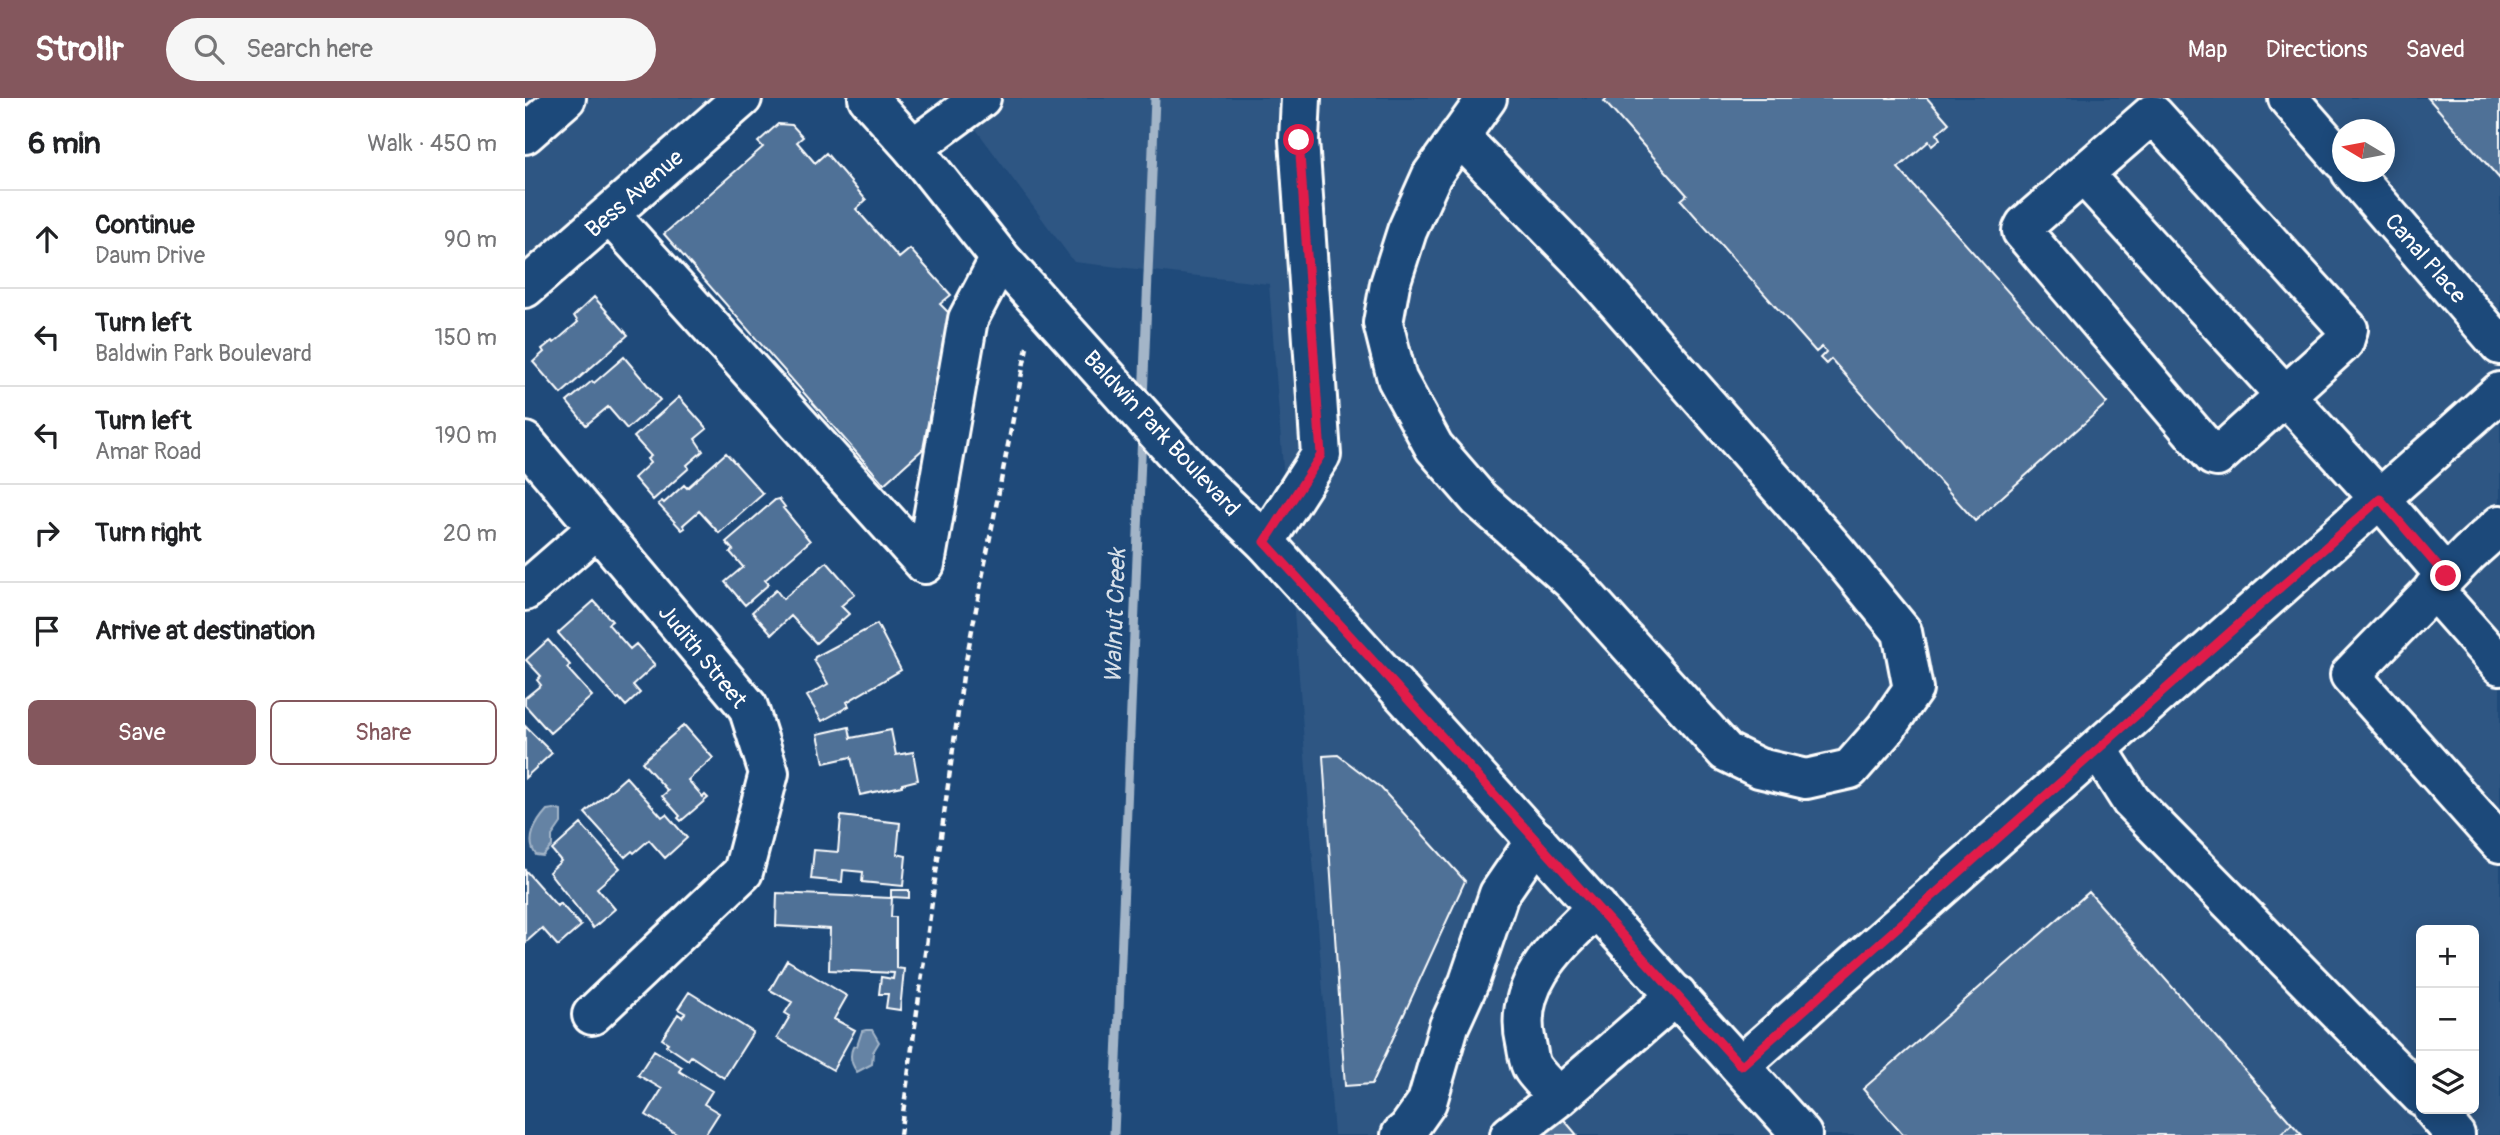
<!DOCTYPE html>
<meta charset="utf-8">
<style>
:root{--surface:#fff;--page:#f6f6f6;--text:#202124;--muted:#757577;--line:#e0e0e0;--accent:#84575d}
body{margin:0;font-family:Pangolin,sans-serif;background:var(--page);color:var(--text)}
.controls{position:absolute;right:21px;bottom:21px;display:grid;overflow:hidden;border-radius:10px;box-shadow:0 4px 18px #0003}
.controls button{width:63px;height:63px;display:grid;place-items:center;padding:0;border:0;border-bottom:2px solid var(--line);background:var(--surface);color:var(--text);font:35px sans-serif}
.compass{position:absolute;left:1807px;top:21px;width:63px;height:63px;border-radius:50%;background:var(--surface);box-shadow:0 4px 18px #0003;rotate:280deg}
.stop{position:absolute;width:21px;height:21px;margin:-16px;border:5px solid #e11d48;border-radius:50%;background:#fff}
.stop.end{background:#e11d48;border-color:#fff;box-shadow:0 2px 7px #0008}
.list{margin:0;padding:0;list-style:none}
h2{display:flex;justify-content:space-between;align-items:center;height:91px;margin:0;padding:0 28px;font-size:30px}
h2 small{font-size:23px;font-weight:400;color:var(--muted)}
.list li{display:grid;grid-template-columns:46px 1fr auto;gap:21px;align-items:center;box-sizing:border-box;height:98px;padding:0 28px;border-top:2px solid var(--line)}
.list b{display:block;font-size:26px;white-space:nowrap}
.list p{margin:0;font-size:23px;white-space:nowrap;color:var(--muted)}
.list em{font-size:23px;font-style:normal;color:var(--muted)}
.actions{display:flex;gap:14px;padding:21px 28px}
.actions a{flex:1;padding:16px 0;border:2px solid var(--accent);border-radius:10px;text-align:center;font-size:24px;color:var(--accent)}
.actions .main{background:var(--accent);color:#fff}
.icon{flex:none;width:38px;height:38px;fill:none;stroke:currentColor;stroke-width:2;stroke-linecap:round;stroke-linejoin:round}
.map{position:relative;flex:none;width:1975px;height:1037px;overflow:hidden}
header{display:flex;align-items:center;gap:42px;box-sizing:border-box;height:98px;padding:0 35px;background:var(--accent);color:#fff}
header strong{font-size:33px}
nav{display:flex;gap:38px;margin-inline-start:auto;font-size:24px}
.search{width:490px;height:63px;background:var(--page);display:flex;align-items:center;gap:18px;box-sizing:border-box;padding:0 24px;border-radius:38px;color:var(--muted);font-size:26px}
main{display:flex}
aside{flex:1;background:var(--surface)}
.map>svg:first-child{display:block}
.built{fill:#2e5683;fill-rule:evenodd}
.water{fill:#6583a4;stroke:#a3b5c8;stroke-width:2}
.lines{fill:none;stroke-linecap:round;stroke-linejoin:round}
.stream{stroke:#a3b5c8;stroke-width:9}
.building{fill:#507197;stroke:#fff;stroke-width:2}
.minor-casing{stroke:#fff;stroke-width:44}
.major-casing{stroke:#fff;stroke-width:44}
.path{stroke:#fff;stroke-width:4.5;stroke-dasharray:7 5;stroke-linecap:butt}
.minor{stroke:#1f4a7a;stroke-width:38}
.major{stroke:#1f4a7a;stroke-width:38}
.route{stroke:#e11d48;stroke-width:9}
.labels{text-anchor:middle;stroke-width:6;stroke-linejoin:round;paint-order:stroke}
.street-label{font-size:23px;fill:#fff;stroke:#1f4a7a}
.water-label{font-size:24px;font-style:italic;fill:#d8e0e8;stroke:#1f4a7a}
</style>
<header>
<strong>Strollr</strong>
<div class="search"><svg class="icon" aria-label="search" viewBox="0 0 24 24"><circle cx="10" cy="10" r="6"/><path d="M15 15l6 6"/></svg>Search here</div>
<nav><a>Map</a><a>Directions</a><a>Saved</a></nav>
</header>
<main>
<aside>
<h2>6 min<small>Walk · 450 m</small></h2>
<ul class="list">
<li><svg class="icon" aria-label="ahead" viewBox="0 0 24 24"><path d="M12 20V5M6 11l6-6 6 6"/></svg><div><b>Continue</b><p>Daum Drive</p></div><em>90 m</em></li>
<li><svg class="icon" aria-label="left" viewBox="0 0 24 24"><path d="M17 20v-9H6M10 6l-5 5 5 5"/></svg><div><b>Turn left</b><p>Baldwin Park Boulevard</p></div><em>150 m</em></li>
<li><svg class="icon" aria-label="left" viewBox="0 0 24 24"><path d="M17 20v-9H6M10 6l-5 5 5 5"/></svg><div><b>Turn left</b><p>Amar Road</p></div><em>190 m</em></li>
<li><svg class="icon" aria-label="right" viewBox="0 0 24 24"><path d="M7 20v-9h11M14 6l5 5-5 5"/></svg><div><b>Turn right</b></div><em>20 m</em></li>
<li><svg class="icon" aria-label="arrive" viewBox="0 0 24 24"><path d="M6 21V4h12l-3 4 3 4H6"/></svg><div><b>Arrive at destination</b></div></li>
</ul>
<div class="actions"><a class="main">Save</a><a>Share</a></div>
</aside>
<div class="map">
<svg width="1975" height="1037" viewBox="0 0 1975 1037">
<rect width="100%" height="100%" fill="#1f4a7a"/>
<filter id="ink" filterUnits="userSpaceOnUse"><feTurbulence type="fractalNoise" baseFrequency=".0143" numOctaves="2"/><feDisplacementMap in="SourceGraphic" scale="14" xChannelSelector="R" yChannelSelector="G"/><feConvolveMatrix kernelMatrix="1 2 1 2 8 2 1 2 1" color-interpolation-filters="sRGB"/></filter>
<g filter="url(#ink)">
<path class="built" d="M0,0H216L0,188Z
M428,0H1975V1037H809L744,186L549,164ZM1818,32H1860V74H1818ZM1896,832H1949V1011H1896Z"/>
<path class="water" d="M29,711L36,713V725L27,738V748L18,758L11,757C0,742 11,724 22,712Z
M341,932H347L354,944L348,954L347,966L332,974C326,966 324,958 328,949L332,948L337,933Z"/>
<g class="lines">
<path class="stream" d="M618,303L630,0
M589,1037L617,334"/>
</g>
<path class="building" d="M1082,0H1402L1424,25L1412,36L1415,41L1407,48L1404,43L1373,70L1582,305L1450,423L1306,261L1301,266L1295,260L1301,254L1297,249L1291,254L1156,102L1162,97L1079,3Z
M1903,0H1975V81Z
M253,26L267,27L278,39L272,44L290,65L301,55L341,102L331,111L374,160L385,151L426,197L415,206L424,215L398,351L359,386L139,136L238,49L233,44Z
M69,199L103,237L36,296L8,264L19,254L17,251L27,243L29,245L53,224L49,218Z
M99,259L135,302L102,331L83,309L61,327L42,304L67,283L69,285Z
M154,299L182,331L170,341L178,353L162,367L164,370L128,402L109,380L125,365L122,361L126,358L109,339Z
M201,355L238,396L194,435L174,413L158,427L160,430L157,432L133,406L137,403L139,405L159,387L162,390Z
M254,401L260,409L258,410L285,443L240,482L244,486L220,507L200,484L218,469L205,454L208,452L201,444L250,402Z
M302,464L330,496L316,508L324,516L291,545L266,518L247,536L227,514L251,492L258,501Z
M69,503L87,523L83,526L105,551L111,546L130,567L108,587L115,595L101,608L94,600L92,601L33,535Z
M352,526L376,572L322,604L324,608L297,623L282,598L303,586L289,562L290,559Z
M23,542L45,567L42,570L67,598L25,635L0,607V600L16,587L12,582L16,578L1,562Z
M159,627L188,660L163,682L178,699L180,697L183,700L156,723L153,720L155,718L137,698L143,693L117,664Z
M0,628L27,655L0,680Z
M324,629L326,640L366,632L371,657L388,654L393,682L377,686V688L335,697L326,659L299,665L293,636Z
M813,657L855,689L940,783L847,986L820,988L798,658Z
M101,679L137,719L141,716L162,740L140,760L124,742L109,755L107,753L100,759L60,715Z
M316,718L375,725L372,756L381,758L378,788L337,784L338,774L318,772L317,784L286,781L289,752L313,754Z
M56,726L95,770L72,790L90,811L68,830L24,774L36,763L27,752Z
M0,772L32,808L35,805L56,828L33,848L17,830L0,845Z
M366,792H384V800L367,799L366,819H371V870L379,871L375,912L361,910L363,896H354L356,879L368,881L369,875L304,872L305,831L251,828L252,795L366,800Z
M1564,794L1767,1026L1755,1037H1378L1338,991Z
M262,862L322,898L309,921L330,932L308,972L252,940L265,918L260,915L267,904L245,892Z
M164,894L228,934L199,980L166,958L163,962L141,947L143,945L137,941L153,916L157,919L160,915L153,911Z
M129,952L157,969L154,973L187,993L179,1006L194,1015L180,1037H153L121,1017L137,991L113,977Z
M1035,1017L1052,1037H1011Z
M1767,1026L1777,1037H1755Z"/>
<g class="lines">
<defs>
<path id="minor" d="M1763,0L1818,63
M1626,17H1629L1823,231L1819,244L1692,359L1688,358L1497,133L1500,127Z
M0,36L41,0
M934,38L1056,163L1310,452L1377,534L1388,591L1361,630L1325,671L1281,681L1234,670L1201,654L1047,483L954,401L909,349L872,281L858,225L865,186L882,133L907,77L962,0
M388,50L456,0
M1826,74L1975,247
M1558,76L1855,401L1921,478
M85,117L400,466
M0,190L217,0
M0,344L223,609L244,675L218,774L67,917
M1975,427L1944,455L1825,577L1975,745
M740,444L796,357L774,42L776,0
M400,466L443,221L475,160
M1908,491L1975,567
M0,493L71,431
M1573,651L1606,703L1896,998
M1034,999C1025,990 1015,981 1008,971C1003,964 1003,953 1001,945C987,886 1034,846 1072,809
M1908,1011L1930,1037
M876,1037L883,1031L902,1004L924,928L944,884L974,796L1011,742
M985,1037L1034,999L1152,897"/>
<path id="major" d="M343,0L388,50L475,160L671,378L740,444L1277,1037
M1216,967L1975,294"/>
</defs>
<use href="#minor" class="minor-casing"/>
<use href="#major" class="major-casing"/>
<path class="path" d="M375,1037L438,578L502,249"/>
<use href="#minor" class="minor"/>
<use href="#major" class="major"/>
</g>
</g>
<g class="lines" filter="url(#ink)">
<path class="route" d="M774,42L796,357L740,444L1216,968L1855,401L1921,478"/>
</g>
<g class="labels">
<g class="street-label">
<text transform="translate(109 95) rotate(-41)" y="8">Bess Avenue</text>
<text transform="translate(1901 160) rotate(49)" y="8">Canal Place</text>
<text transform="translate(637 335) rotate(47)" y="8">Baldwin Park Boulevard</text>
<text transform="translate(178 558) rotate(51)" y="8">Judith Street</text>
</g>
<g class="water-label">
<text transform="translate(590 518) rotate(-88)" y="8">Walnut Creek</text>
</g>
</g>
</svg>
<div class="controls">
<button>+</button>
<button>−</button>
<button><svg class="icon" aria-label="layers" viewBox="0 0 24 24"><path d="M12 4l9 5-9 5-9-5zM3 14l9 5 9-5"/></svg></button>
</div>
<svg class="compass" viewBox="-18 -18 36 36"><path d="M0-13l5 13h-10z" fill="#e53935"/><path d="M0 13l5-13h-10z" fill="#757577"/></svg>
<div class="stop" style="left:774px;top:42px"></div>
<div class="stop end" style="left:1921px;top:478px"></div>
</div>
</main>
